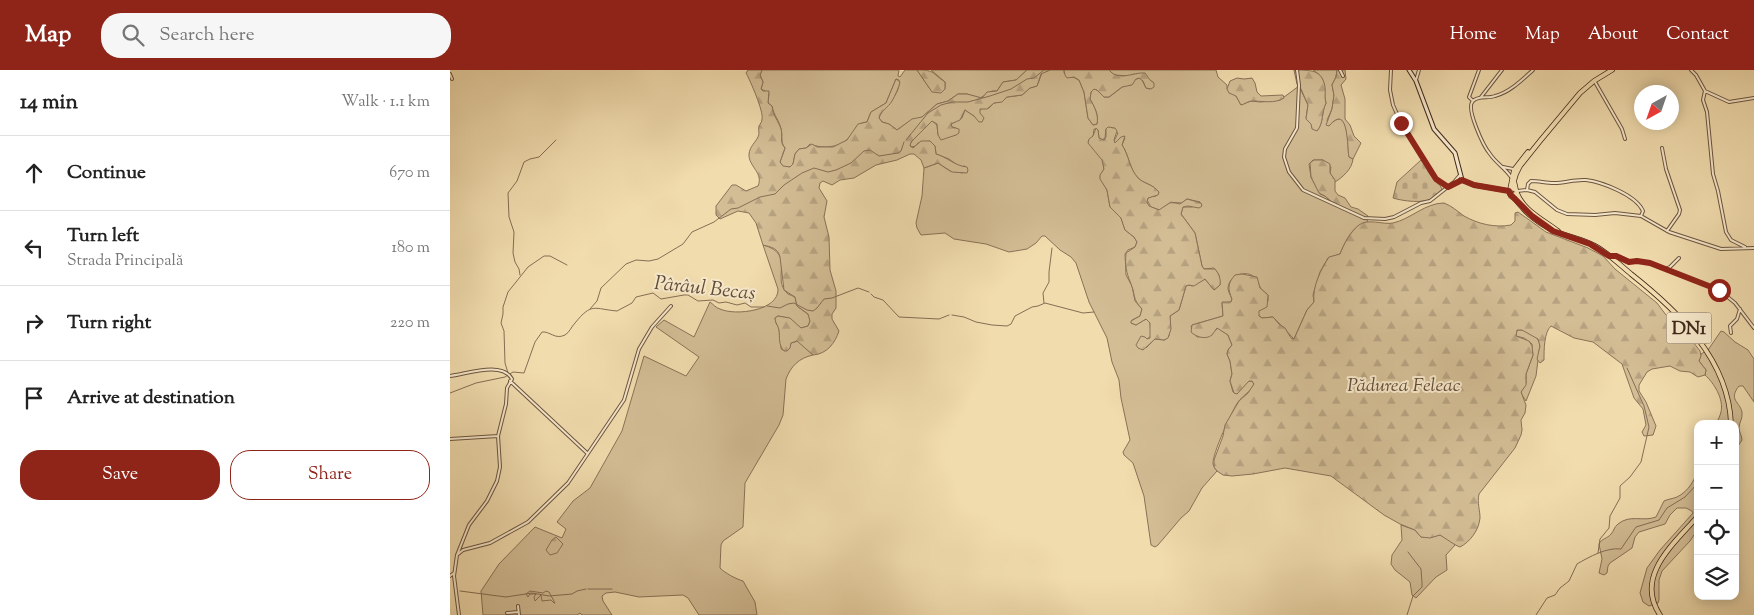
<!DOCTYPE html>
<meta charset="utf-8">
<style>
:root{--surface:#fff;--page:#f6f6f6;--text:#222;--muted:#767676;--line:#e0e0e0;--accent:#8f2418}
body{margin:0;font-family:"Sorts Mill Goudy",serif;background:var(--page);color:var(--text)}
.controls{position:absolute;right:15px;bottom:15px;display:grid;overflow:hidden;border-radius:10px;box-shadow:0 2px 12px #0003}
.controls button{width:45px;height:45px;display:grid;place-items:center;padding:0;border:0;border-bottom:1px solid var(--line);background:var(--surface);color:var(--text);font:25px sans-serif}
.compass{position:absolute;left:1184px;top:15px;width:45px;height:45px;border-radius:50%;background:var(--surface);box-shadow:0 2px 12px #0003;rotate:220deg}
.stop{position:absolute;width:15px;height:15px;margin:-11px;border:4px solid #8f2418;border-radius:50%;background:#fff}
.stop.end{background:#8f2418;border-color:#fff;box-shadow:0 1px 5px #0008}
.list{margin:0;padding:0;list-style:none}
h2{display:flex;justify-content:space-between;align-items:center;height:65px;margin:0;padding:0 20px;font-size:21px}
h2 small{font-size:16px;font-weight:400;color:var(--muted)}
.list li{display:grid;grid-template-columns:32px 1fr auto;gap:15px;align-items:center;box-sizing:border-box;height:75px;padding:0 20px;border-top:1px solid var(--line)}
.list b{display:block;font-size:19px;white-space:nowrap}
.list p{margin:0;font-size:16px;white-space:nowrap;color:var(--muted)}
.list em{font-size:16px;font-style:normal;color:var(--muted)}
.actions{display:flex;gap:10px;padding:15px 20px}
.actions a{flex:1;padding:11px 0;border:1px solid var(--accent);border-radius:20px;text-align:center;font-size:18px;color:var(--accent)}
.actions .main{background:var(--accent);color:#fff}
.icon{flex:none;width:28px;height:28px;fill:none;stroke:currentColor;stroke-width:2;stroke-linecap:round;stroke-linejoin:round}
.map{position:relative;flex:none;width:1304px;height:545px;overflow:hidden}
header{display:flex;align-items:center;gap:30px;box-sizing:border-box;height:70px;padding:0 25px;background:var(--accent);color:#fff}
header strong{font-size:24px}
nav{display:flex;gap:28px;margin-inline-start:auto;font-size:18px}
.search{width:350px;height:45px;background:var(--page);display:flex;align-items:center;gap:12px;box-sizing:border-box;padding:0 18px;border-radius:20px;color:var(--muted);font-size:19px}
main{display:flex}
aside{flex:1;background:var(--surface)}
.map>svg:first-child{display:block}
.green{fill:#d3bd95;stroke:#897258;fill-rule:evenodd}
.forest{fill:url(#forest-firs);stroke:#897258}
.cemetery{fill:url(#cemetery-stones);stroke:#897258}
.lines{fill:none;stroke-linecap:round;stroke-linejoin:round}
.stream{stroke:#856e55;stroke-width:1}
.street-casing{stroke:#6c5440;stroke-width:4}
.secondary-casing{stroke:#3f271b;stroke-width:5}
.primary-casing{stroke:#3f271b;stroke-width:5.5}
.street{stroke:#f6e8ca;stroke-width:2}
.secondary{stroke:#f6e8ca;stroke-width:3}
.primary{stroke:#f1dcae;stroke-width:4}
.route{stroke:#8f2418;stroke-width:6}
.labels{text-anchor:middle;stroke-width:4;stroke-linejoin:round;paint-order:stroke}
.shield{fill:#f6e8ca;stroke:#766150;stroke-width:1}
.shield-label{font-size:18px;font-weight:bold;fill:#3f271b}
.park-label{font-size:19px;font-style:italic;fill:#644c3a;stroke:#f6e8ca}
.water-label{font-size:20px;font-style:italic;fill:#624b38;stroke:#f6e8ca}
</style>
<header>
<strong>Map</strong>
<div class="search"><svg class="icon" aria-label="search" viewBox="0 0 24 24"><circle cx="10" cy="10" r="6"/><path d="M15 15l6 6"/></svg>Search here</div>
<nav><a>Home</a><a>Map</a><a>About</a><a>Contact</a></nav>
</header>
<main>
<aside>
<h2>14 min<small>Walk · 1.1 km</small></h2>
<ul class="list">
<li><svg class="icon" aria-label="ahead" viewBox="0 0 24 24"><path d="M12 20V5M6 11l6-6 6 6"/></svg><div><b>Continue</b></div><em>670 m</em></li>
<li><svg class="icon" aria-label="left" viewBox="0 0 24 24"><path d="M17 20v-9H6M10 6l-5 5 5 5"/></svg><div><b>Turn left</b><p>Strada Principală</p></div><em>180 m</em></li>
<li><svg class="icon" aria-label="right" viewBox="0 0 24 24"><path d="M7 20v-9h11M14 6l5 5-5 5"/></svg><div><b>Turn right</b></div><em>220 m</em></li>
<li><svg class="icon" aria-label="arrive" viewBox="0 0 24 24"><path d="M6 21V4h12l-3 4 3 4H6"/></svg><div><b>Arrive at destination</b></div></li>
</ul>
<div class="actions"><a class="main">Save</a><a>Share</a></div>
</aside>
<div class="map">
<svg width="1304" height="545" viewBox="0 0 1304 545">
<defs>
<pattern id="forest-firs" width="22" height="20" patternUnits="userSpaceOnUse" patternTransform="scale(1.25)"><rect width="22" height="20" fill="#d3bd95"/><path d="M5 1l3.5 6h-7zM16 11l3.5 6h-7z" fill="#b6a280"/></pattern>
<pattern id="cemetery-stones" width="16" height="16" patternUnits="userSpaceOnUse" patternTransform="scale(1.25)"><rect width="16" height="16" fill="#d3bd95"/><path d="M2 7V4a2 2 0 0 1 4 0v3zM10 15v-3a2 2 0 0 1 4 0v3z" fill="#b6a280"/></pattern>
</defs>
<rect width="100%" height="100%" fill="#f1dcae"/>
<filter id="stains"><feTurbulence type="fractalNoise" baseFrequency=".004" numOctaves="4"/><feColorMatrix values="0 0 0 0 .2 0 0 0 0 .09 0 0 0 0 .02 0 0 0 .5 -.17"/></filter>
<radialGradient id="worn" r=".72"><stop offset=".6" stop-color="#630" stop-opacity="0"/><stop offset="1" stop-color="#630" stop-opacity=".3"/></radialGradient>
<path class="green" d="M312,0H449L448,6L450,7L455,0H467L480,19H495V12L481,0H577L566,10L553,12L547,21H542L530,28L517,24H508L498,31L487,34L472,47L457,53L447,60L439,54L432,52L429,48C432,37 451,26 449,10L446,9L436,33L421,42L417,52C408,53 408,56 403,63C394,77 375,80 360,74L356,78L349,79L345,84L343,94L340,97H333L330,92L335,78C330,72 333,66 331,59C329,50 324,46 322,36L318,33L319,23L311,19L313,12L310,5Z
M600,0H614V3L629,10L634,22L638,48L643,55L647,54C649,45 644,36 640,29L641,22L644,19L647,20L654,27H659C668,21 680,9 691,8L696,18L700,19L703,12L684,4L680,6L664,5L659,0H766L768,7L777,15V19L786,26L791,35L801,31L810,32L830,30L849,16L858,35L856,48L867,61C874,52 871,43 876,33C872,18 879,10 863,0H887L886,7L882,15L884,25L882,39L877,50L879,56C900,32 897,78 899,87L903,89C902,99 893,107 885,112L880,103L881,97L873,90H863L859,94L861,107L870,124L875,126L880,131L887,134L894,140L916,148L918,152C903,154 895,172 890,184L878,188L870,202L863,225L864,232L857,240L844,269L823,247L812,248L809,246L808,242L818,231V225C816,223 814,222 812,220C808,216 809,210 803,206C794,200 779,206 778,218C778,222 781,226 782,229L781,232L772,233L773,246L742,255L741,257L747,267L759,266L768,258L778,265L782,275L778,280L777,284L780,291L782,304L780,311L783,322L787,323L799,311H802L804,314C801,322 793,325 788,332C782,341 762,384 763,394C764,397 765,398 767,401L752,418L739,441L731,448L708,475L705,477L701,475L694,426L683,393L674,385L673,382L680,370L671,328L669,310L662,292L657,268L639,232L626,193L621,187L610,180L595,166H592L586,173L577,179L559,182L536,174L504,169L495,163L471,165L467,158L466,153L472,126L474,98L488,93L500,101L513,103L515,96L510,97L499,89L486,84L485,76L480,71L468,73L466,76L461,77L460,74C464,68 477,54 482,51L487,55L488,65L497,67L506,65V58L502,57L501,54L512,48L515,40L524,46L528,50L530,39L539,38L544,33L553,31L557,27L572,25L580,18L587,16L592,3ZM644,59L648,60L649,68L652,70L655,68L656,59L668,63L664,71L665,73L670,68H675L672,75C679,85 679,99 688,108C694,114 701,113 709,122L706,126L699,127L697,130L701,137L710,140C721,132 719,132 732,133L737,129L750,132L742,137H733L731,144L745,163L752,196L754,199L764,198L769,205L770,215L764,220L755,209L742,216L739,215L736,216L729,240L720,246L719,266L715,270L705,269L696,278L695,267L697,269L701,266L700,253L696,249L686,255L681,253L682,250L690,246L692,239L685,231L682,216L676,205L675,184L678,180L685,177L687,172L684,167L675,160L671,148L660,137L657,120L650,107L654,99L653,90L638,71L643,67Z
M313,175C347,184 320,209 338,224C340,225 343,226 345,227L347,236L359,245L360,251L358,256L351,258L338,248L328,246L325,248L326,253L329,258L331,278L332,280L340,276L341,273L348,271L363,285C349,288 341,296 336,309L333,345L329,355L295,413L293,457L273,471L271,475L270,498C275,503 286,509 293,511L305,532L307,545H249L238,528L233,525L189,527L165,522L156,523L152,526L153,531L162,545H132L130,543L127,545H33L31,521L49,494L85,457L112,468L116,459L107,452L123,431L140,418L172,361L194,286L236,306L249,287L206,257L214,250L244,267L260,232C263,234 266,238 270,239C285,246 329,241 328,219Z
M1067,260H1074L1086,266L1090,274L1086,306L1076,331L1072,325L1071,322L1076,313V304L1083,285L1082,278V274L1074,268L1066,266Z
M1271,261L1274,262L1285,272L1298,280L1304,289V332L1293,316H1289C1278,330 1290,332 1292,342C1293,349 1289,352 1289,358C1289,362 1292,366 1292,370L1288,376L1285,389V354H1266C1268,350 1270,346 1271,342C1274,329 1264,313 1255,305L1256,300L1249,291L1251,284L1258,280Z
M1248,396V459L1240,471L1212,501L1209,510V530L1208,533L1199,536L1193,532L1190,523L1197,498L1210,480L1243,443L1242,441L1236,438H1227L1220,445L1215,454L1189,462L1185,467L1182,478L1160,493L1158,496L1157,503L1154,505L1149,503L1152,489L1149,474C1152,468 1157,469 1161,464C1164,461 1164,457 1168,454C1180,444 1193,452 1206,447L1214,431C1218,429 1222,429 1227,427C1238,422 1247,408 1248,396Z
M951,455L965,460L971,467H981L990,465L1000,470L1005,475L996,485L997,500L986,507L966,528L962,525L960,512L945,500L941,494L942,485L952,470Z"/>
<path class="forest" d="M298,0H312L310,5L313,12L311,19L313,21H319L318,33L322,36C323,46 328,50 331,59C333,66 329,72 335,78L330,92L333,96L340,97L343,94L345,84L349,79L356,78L362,74L367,77H383L397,70L408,54L417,52L421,42L436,33L446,9L450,12C449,17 445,26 442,31C438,38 431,40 429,48L432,52L439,54L447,60L462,49L472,47L487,34L498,31L508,24H517L532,28L537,22L547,21L553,12L566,10L577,0H600L591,4L587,16L580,18L572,25L557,27L552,32L544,33L537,39H530V43L534,48L532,52H529L524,46L515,40L510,50L501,54L502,57L509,59V63L506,65L491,70L488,65L487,54L482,51L461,72L460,76L463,78L471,71H480L485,76L486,84C497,87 505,96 517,97L518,100L517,103L502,102L488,93L474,98L471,90L464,84H460L447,90L426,95L404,108L390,110L382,115L373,111L370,113L369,118L377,131L374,147L379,167L380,200L386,221V238L382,244V249L389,261C385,273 377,284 363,285L347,271L341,273L340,278L337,281H334C328,274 330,268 329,260C328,255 325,253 325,248L328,246L340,248L351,258L358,256L360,251L358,244L347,236L345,227L334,220L330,187C328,178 321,177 313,175L306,153L299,143L288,141L270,149L266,145V136L282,115H286L296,121L308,116C314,103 298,96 299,84C300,76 305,73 308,67C310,64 308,60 309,56C310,54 312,52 312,49C314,42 300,10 296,3Z
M467,0C486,0 481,3 495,12V19L491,23L482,22Z
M614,0H659C669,12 683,2 695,3L700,10L704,13V17L701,19L696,18L693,11L689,8L686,9L682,15L672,17L659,27H654L647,20L644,19L641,22L640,29C644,36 649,45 647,54L643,55L638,48L634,22L629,10L624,7L617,8L615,5Z
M844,0C862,0 872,0 875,17C876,23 874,27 876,33C871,43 874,53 867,61L862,59L861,54L856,49L858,35L851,19L847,14Z
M887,0H895L896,9L891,15L895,29V49L900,55L904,66L911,73L903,89L899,87C897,77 899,32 879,56L876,55L882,39L884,25L882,15L886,7Z
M787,8L794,9L802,8L805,13L807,22L811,26L833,25L834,28C825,34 812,31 802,31C798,31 795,34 791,35L786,26L779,23L777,19L780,11Z
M658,57L665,58L667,61L664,70L665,73L671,67L675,66L672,75C679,85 679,98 688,108C694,114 701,113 709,122L708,125L698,128L697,132L699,136L709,140L721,132L730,134L737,129L751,133L752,136L749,138L738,136L733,137L731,144L745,163L752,196L754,199H765C769,204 771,209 770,215L764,220L755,209L744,216L739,215L736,216L729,240L720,246L721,259L718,268L714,270L705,269L693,280L688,278L686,275L691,266L695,267L697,269L700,268V253L696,249L686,255L681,253V251L690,246L692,239C682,228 686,227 681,214C676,202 675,196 676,183L685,177L687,172L684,167L675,160L671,148L660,137L657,120L650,109V105L654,99L652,90L638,73L639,69L643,66L646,58L648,60L649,68L654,70L656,67V59Z
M864,90H873L880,94V103L885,110V121L888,125L895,128L901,137L908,139L918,146V148H911L903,143L894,140L887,134L882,132L875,126L869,123L861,107L860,93Z
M994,133C1002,136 1007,141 1014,146C1028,154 1045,158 1061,155L1065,151V143L1068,142L1096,162L1138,178L1153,186L1165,199L1207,233L1216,245L1240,268L1250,281L1251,286L1249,291L1256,300L1255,305L1248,307L1240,302L1230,301L1220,296L1202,299L1197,302L1189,315V321L1196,332L1206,356L1203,365L1194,366L1192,362L1196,355L1193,339L1184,328L1172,294L1143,272L1124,268L1101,256C1094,262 1094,280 1094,290L1090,293L1087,289L1090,276L1088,269L1072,260H1067L1066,266L1079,271L1082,276L1083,285L1076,304V315L1071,322L1076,335L1075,343L1071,350L1072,360L1071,365L1065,378L1029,424C1027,433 1030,440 1030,448C1029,460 1020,472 1010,477C1006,476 995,468 990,465L980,468L971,467L965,460L950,454L934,445L881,406L835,398L803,404L782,406L773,405L767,401L764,397V390L773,366L775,355L789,331L798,323L804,314L802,311H799L787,324L784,323L780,311L782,304L780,291L777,284L778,280L782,275L778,265L767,258C765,260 764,263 762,265C756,270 746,267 741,262L742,255L773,246L772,232H781L782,229C778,219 777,214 785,205L792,204L807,207L810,218L818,225L817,237L809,241V246L812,248L823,247L829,254L835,258L841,268L844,269L857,240L864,232C862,217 871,199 879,187L890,184C894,174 900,162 909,155C918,148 933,155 943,153C961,149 975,133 994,133Z
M106,467L113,474L107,483L100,485L96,480L102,470Z
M80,521L93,523L96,521L99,522L105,533H104L101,530L92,531L91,525L85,531L84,527L86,524H80L78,527L76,524Z"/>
<path class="cemetery" d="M971,90C976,95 977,102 982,107C985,112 990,114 992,119C989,122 986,126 983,128C975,134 952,131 943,128L947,112Z"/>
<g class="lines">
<path class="stream" d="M456,70L478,43L491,35L502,32H518L540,26L561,19L577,9L584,8L594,0
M70,205L69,199L65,192L63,183L64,162L59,147L58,123L67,111L74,92L80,89L89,87L106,70
M421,224L424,227L433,230L449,247L489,249L499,245
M594,233L593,223L599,212V202L602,178
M317,236L330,238L338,234L344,233L357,240L363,241L367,238L374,229L382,228L408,218L419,222
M140,239L147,231L151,218L176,194L186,190L199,191L208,189L233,174L242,162L264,152L281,139L288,138L310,127L325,124L334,115L352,103L364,98L378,102L386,100L401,93L414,81L420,80L429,86L448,83L451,81L454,72
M502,245L514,247L526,252L542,255L557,256L561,254L565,246L582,237L588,236L595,233L633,243L644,242
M58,303L55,293L54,261L51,253L53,244V237L58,222L78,197L94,186H100L117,195
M0,323L26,313L55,307L63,302L74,303L85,272L92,262C100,261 105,270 115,265C120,262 121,257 125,253C142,232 144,239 167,241L182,233L186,227L203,223L211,229L234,225H238L248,231L263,230L269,233L276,232L287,235L295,233L301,237H314
M1148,483L1150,469L1159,458L1160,446L1170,428V416L1180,407L1191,392L1199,357L1194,336L1177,298
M138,519H162
M10,521L56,527L82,523L99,526L122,524L127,521L136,519
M957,545L963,526L972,517V513L971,499L958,482
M1086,545L1097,528L1105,525L1110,518L1119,511L1127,494C1139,487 1157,477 1171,479L1186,457L1209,450L1217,438L1235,427L1248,413"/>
<defs>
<path id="street" d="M847,0L849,15L847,58L835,79L834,87L839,102L853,120L914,148L935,149L944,147L971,133L980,131L1004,112L1012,110
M890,0L893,6
M941,0L940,20L943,35L951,53L986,109L998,117
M1241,0L1246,5L1255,21L1253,30L1257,42L1263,104L1268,121L1276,162L1281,170L1295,177
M0,4L2,9
M966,10L969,0
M1145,12L1172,59L1175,69
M1255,21L1279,32L1304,28
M1031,27L1052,0
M1023,31L1019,27L1029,0
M1212,78L1216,99L1230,140L1229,144L1217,161
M1053,97L1063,99
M1061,107C1055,98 1046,93 1040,84C1034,77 1015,38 1023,31C1029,25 1038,29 1045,26C1060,22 1072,10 1083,0
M1004,112L1010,105
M1077,120L1078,114L1081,111C1089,111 1096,113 1104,113C1115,113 1125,109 1136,110C1152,112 1186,125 1193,141L1191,146
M1067,121L1077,120L1085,122L1107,140L1117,144L1145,145L1165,143L1191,146L1219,162L1271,179L1304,178
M1162,186L1166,185L1179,191H1187L1200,193L1269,220L1285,233L1304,258
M1215,199L1220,197L1229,188
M1281,263L1280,256L1287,249L1290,239
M0,306C17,304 52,291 62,309L57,318L56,334L48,366L50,397L47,411L37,431L19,455L7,485L4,506L9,545
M60,311L137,383
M0,369L48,366
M7,485L13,480L40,473L78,452L118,413L174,330L189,279L202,257L221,236
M0,506L4,503
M68,536L69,545
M57,543L68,542"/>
<path id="secondary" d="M959,0L966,11L984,59L1005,83L1012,110L1024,115L1059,121"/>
<path id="primary" d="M1060,120L1064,100L1078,82
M1066,120L1064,111L1066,104L1070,96L1090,71L1130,23L1144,11L1162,0
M1067,123L1061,126L1059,121L1062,118L1066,120C1071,139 1092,149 1108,161
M1061,126C1066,129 1068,133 1072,137C1078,145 1087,151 1095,156C1110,166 1129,167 1145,176C1158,183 1169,194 1181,204C1228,241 1279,290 1281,354
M1210,545C1184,506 1224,474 1248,446"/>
</defs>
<use href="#street" class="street-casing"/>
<use href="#secondary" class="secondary-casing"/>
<use href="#primary" class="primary-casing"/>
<use href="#street" class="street"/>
<use href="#secondary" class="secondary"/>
<use href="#primary" class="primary"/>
</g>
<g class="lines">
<path class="route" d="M951,53L986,109L998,117L1012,110L1024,115L1059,121L1060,124L1082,146L1103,161L1140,174L1159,186H1166L1179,192L1187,191L1200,193L1269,220"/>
</g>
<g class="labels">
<rect class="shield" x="1216.5" y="242.5" width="45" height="31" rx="4"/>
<g class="shield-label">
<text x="1239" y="264">DN1</text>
</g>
<g class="park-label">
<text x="954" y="321">Pădurea Feleac</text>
</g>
<g class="water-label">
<text transform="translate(255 217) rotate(6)" y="7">Pârâul Becaș</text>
</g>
</g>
<rect width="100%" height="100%" filter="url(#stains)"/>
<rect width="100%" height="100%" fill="url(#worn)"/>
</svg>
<div class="controls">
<button>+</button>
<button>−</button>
<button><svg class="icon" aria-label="locate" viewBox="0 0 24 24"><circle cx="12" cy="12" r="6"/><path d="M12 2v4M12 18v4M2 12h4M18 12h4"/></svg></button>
<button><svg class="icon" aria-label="layers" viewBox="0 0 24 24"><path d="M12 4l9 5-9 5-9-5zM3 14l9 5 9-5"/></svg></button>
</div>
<svg class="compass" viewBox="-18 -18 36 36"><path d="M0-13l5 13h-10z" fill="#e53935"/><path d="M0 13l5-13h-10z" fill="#767676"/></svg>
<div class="stop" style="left:1269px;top:220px"></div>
<div class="stop end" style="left:951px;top:53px"></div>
</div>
</main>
